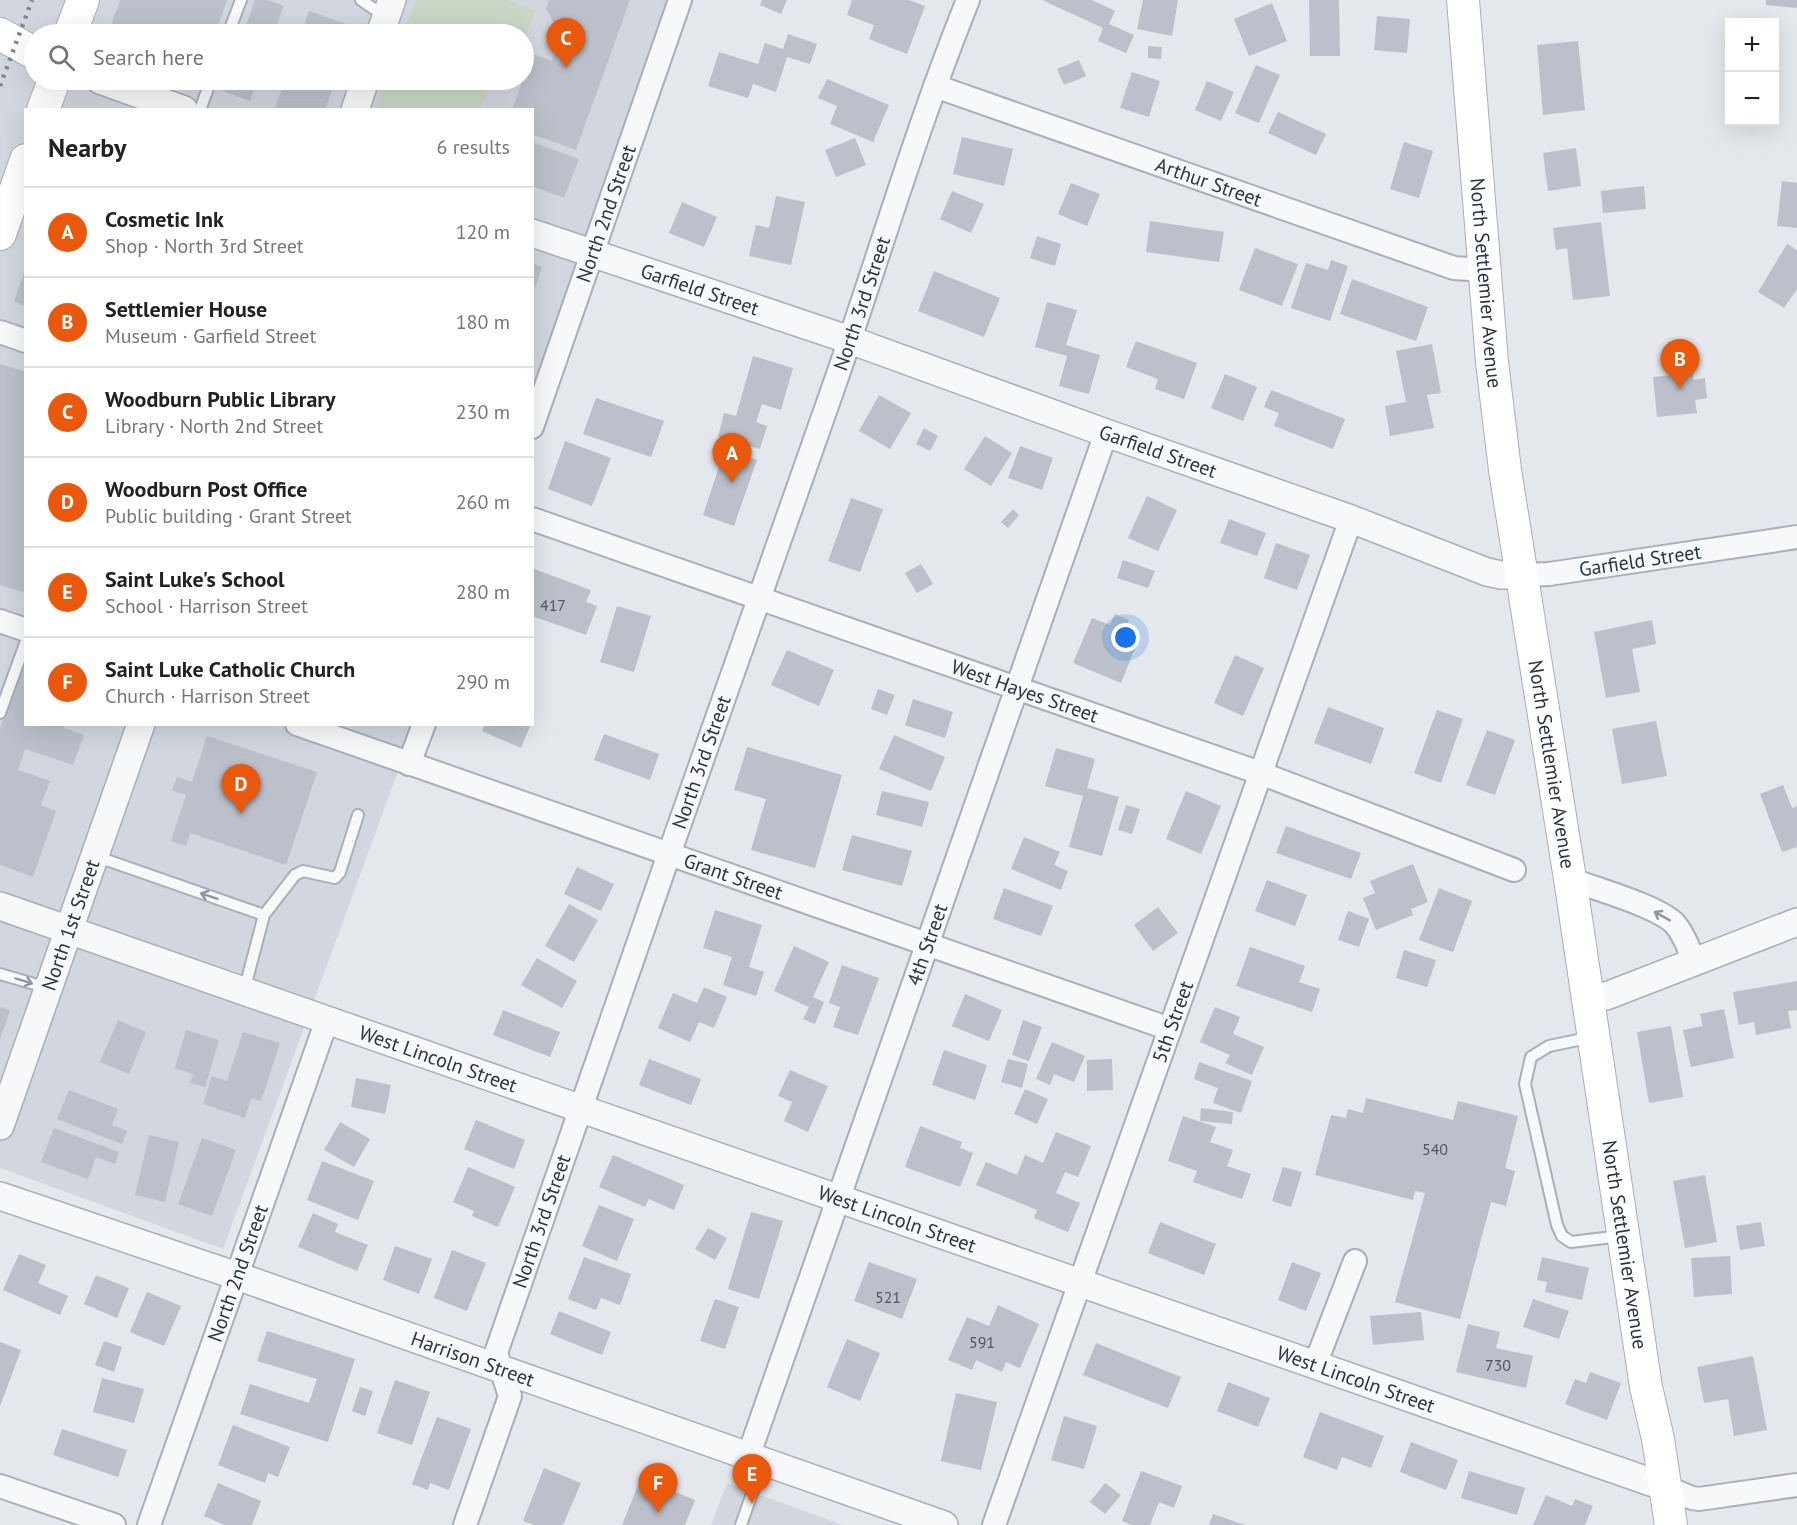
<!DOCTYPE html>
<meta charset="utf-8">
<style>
:root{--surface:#fff;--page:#f6f6f6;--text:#222;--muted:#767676;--line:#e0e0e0;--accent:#ea580c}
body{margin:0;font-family:"PT Sans",sans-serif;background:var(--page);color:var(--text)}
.controls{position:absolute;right:18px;top:18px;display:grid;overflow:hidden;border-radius:0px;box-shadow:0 6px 24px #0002}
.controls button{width:54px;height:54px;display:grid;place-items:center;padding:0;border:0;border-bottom:2px solid var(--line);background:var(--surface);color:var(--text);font:30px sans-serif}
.you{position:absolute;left:1126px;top:638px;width:21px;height:21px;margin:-15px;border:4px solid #fff;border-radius:50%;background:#1a73e8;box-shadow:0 0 0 9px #1a73e833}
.badge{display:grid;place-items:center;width:39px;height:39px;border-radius:50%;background:var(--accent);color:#fff;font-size:20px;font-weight:700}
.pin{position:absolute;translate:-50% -50px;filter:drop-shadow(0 2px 3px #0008)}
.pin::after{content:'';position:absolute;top:32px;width:21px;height:18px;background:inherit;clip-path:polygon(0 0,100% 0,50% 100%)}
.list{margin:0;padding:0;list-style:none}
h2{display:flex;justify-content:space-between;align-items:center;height:78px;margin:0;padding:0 24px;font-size:26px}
h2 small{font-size:20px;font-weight:400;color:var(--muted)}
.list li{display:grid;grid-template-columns:39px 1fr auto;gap:18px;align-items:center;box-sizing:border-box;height:90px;padding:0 24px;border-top:2px solid var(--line)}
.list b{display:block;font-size:22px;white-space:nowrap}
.list p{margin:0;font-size:20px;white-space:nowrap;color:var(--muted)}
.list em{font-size:20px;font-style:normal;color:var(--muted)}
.icon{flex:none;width:33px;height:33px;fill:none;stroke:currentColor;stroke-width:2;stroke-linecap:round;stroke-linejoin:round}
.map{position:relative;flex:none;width:1797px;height:1525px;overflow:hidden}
.search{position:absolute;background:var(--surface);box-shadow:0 6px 24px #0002;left:24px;top:24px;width:510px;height:66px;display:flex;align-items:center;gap:15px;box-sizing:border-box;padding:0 21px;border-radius:33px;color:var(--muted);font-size:22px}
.panel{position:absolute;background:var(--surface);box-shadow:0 6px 24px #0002;left:24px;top:108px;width:510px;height:618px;border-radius:0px}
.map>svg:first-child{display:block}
.built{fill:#d2d6de;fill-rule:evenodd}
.green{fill:#c9d6c5}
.building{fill:#bbc0ca}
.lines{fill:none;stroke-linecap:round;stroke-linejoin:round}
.service-casing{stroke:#a9aeb7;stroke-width:14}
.minor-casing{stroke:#a9aeb7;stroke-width:26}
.tertiary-casing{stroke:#a9aeb7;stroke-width:30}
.secondary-casing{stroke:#a9aeb7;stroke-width:34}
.service{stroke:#f7f8fa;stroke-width:10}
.minor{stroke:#f7f8fa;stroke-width:22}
.tertiary{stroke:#f7f8fa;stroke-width:27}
.secondary{stroke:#fff;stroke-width:32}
.rail{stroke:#7d8696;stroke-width:4.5;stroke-dasharray:3 6;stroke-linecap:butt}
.oneway{stroke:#9196a0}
.labels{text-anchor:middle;stroke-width:6;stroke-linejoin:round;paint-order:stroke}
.number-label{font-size:16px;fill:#4f5766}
.street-label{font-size:20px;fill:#2b3445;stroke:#f4f6f9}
</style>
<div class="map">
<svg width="1797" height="1525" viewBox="0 0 1797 1525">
<rect width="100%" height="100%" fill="#e4e7ec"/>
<path class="built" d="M0,0H680L533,402L532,110H26V724L415,725L223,1249L0,1168ZM34,34H524V80H34Z
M727,1483L843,1525H711Z"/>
<path class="green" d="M416,0H507L535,10L524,41V34H403Z
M387,80H510L488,90L481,109H376Z"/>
<path class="building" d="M120,0H227L215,34H108Z
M255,0H268L284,6L273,34H243Z
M549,0H630L576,150L532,134V110H512L532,54L552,61L561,35L546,9Z
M762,0H787L781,14L760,5Z
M852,0H909L925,6L907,54L869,39L874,25L847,15Z
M1042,0H1092L1115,11L1109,24L1134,35L1126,53L1098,41L1103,28Z
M1143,0H1178L1172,36L1137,29Z
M1309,0H1339L1340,56H1310Z
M1766,0H1797V8L1766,5Z
M1272,3L1287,41L1249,56L1234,19Z
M309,11L354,27L352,34H301Z
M1377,16L1410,19L1407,53L1374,50Z
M788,34L817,44L810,64L787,57L776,92L753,84L748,98L708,86L719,52L758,64L765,43L783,49Z
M1578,41L1585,110L1543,115L1537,45Z
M1148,46L1162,47L1161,59L1148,58Z
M1079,60L1086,76L1064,85L1057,69Z
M1256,65L1280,75L1259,123L1235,113Z
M1132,72L1160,81L1149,117L1120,108Z
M827,79L889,105L873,142L830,124L837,106L818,98Z
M227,80H257L250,101L223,91Z
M285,80H336L325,110H279L275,108Z
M1207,81L1234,92L1221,121L1195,110Z
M1278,112L1326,134L1316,155L1268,133Z
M962,137L1013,149L1004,186L953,174Z
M855,138L866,165L836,177L825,150Z
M532,142L579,159L564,198L532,186Z
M1404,142L1433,151L1419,198L1390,189Z
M1576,148L1581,186L1548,191L1543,153Z
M1782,181L1797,183V228L1777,226Z
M1071,183L1100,194L1087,226L1058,214Z
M1644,186L1646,209L1603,213L1601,191Z
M952,191L984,204L971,233L940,219Z
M776,196L805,202L791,265L749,256L756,225L769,228Z
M682,202L717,217L704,247L669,233Z
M1150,221L1224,232L1219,262L1146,252Z
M1601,222L1610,296L1573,300L1567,248L1556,250L1553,228Z
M1037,236L1061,244L1055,266L1030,258Z
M1787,244L1797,250V289L1784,308L1758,292Z
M1255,248L1298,264L1282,306L1239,290Z
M1331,260L1348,266L1330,321L1291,308L1306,263L1328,270Z
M532,263L542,267L533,294H532Z
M25,270H26V306L14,302Z
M934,271L1000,298L984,337L918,311Z
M1352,279L1428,307L1416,341L1340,314Z
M1047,302L1077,310L1066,345L1100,355L1089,394L1059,386L1067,356L1035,347Z
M1136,341L1197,363L1184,399L1155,389L1158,379L1126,367Z
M1432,344L1441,393L1427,395L1434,428L1390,436L1385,406L1406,402L1396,351Z
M753,356L793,368L781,410L762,404L756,422L767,426L760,449L718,437L724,413L736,416Z
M0,364L26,372V593L0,585Z
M1693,373V380L1705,378L1707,398L1695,400L1697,413L1657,417L1653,377Z
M1225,374L1257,387L1243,421L1211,408Z
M1271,390L1345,419L1333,449L1274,426L1279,413L1264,407Z
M879,395L911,413L890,449L859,431Z
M596,398L664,421L651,457L583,434Z
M924,428L938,436L930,451L916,444Z
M985,436L1012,453L991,486L964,469Z
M565,441L611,458L592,506L548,489Z
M1020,446L1053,458L1042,490L1008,478Z
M725,449L757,460L734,526L703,515Z
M1147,496L1177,510L1158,551L1128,538Z
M851,498L883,509L860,572L828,561Z
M1013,509L1019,515L1008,528L1001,522Z
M1229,519L1266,533L1257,556L1220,543Z
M1276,543L1310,555L1297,590L1264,578Z
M1123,560L1155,571L1148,588L1117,578Z
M921,564L933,584L917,593L905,573Z
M534,569L591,590L586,602L597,606L586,635L532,616Z
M617,606L651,616L634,672L600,662Z
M1115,614L1129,620L1125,630L1140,636L1121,683L1073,663L1092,618L1110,625Z
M1652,620L1656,644L1632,649L1640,692L1606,698L1594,632Z
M787,650L834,670L819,706L771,685Z
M1235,655L1264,668L1243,716L1214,703Z
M23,662L26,663V724H66L64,728L84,735L73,765L25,749L18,770L50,781L41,805L56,811L33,877L0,865V728Z
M878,689L895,695L887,715L871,709Z
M913,699L953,712L945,738L905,725Z
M1328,707L1384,728L1371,764L1314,743Z
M1437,710L1463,719L1441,783L1414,773Z
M1656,721L1667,776L1622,784L1612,729Z
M485,724H531L521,748L482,731Z
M1487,730L1515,740L1495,795L1466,785Z
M604,734L659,754L650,780L594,760Z
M894,735L945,757L931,791L879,769Z
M207,736L317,772L286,865L190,833L186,846L171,841L186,795L172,790L177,777L192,782Z
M747,747L842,775L815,868L751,850L766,799L734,790Z
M1056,748L1095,759L1087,788L1119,797L1102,856L1069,847L1083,796L1045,786Z
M1783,785L1792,808L1797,806V847L1782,852L1760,794Z
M882,791L929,802L922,827L876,815Z
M1186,791L1221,806L1201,854L1166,839Z
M1126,805L1140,809L1132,834L1118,830Z
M1286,826L1361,853L1351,879L1276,853Z
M852,835L912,851L902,886L842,870Z
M1024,837L1060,852L1054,865L1068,871L1061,890L1011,869Z
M1413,864L1428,902L1411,909L1413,915L1376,930L1363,898L1375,893L1370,881Z
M577,867L614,884L601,911L564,894Z
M1267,880L1307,895L1295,926L1255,911Z
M1004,888L1053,906L1041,936L993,919Z
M1439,888L1472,901L1453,952L1419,940Z
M569,904L598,920L574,962L545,946Z
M1158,907L1178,933L1153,951L1134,925Z
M715,910L762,925L749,967L764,972L756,996L723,985L732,957L703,948Z
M1348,911L1369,919L1359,947L1338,940Z
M794,946L829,962L813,997L824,1002L815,1024L803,1019L809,1007L774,991Z
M1250,947L1305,966L1299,982L1320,989L1312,1012L1236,986Z
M1404,950L1436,960L1427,987L1396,978Z
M537,958L577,981L562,1008L521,985Z
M842,965L879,978L858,1035L833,1027L840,1007L829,1003Z
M1797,981V1010L1788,1011L1791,1028L1756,1035L1754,1022L1739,1025L1733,992Z
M704,987L727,997L714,1028L699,1022L690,1042L658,1028L673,993L697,1003Z
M965,994L1002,1010L989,1041L952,1026Z
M0,1007L10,1010L0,1039Z
M1215,1007L1240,1017L1233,1034L1264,1047L1252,1075L1225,1063L1230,1055L1200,1042Z
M1724,1009L1734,1058L1691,1067L1683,1030L1703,1026L1700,1014Z
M503,1010L560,1032L550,1057L493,1035Z
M118,1020L146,1032L129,1074L100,1062Z
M1023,1020L1042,1027L1029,1061L1012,1055Z
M1671,1026L1683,1097L1649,1103L1637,1032Z
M186,1030L219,1040L205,1087L190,1083L193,1074L175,1068Z
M243,1032L280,1043L261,1101L251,1098L245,1118L203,1104L212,1076L227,1081Z
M1052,1042L1085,1056L1074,1082L1054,1074L1050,1085L1036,1079Z
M944,1050L987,1065L975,1100L932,1085Z
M649,1059L701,1079L691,1105L639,1085Z
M1008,1059L1028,1064L1022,1088L1001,1082Z
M1112,1059L1113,1090L1087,1091V1060Z
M1199,1062L1252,1081L1241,1113L1213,1103L1218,1088L1194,1079Z
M790,1070L828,1086L808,1132L784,1121L792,1102L778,1096Z
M356,1078L391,1085L385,1114L351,1107Z
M1025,1089L1048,1099L1037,1124L1014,1114Z
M69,1090L118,1109L112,1125L127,1131L122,1144L57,1119Z
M1366,1098L1453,1120L1458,1101L1518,1116L1505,1168L1515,1171L1506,1206L1491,1202L1460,1319L1395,1302L1425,1193L1415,1191L1413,1200L1315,1175L1331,1115L1346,1118L1348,1109L1363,1113Z
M1201,1108L1233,1112L1232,1124L1200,1121Z
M1183,1116L1216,1127L1210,1142L1233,1150L1227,1166L1251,1174L1242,1199L1193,1182L1197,1171L1168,1161Z
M476,1120L525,1140L514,1169L464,1149Z
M340,1122L370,1139L354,1167L324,1150Z
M920,1126L962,1142L960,1148L973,1153L960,1187L905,1167Z
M54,1128L119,1152L115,1164L96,1157L88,1179L41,1162Z
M1056,1132L1091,1146L1078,1177L1065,1172L1056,1193L1080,1203L1068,1232L1034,1218L1037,1210L976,1185L986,1162L1017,1175L1025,1155L1043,1163Z
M149,1135L179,1142L165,1202L135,1195Z
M202,1138L236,1150L212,1216L178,1204Z
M613,1155L684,1185L674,1210L649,1199L645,1207L599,1187Z
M322,1161L374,1181L358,1220L307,1200Z
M468,1167L515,1187L498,1227L472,1216L474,1211L453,1202Z
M1283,1167L1302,1172L1291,1207L1272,1201Z
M1705,1175L1717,1242L1685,1248L1673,1181Z
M599,1205L634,1219L617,1261L582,1246Z
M751,1212L783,1221L759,1299L728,1289Z
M313,1213L338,1224L335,1232L368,1245L357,1271L298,1247Z
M1160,1222L1216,1244L1204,1275L1148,1253Z
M1761,1222L1765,1246L1740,1250L1736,1226Z
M708,1228L727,1238L715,1260L695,1249Z
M395,1246L432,1259L419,1294L383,1280Z
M452,1250L486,1263L467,1311L434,1298Z
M19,1254L46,1265L38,1283L68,1296L60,1315L3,1290Z
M1730,1256L1732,1294L1694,1297L1691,1258Z
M584,1257L631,1274L620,1305L601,1298L596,1310L568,1299Z
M1542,1257L1589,1268L1582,1300L1545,1292L1547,1282L1537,1280Z
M869,1262L917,1279L902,1319L854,1301Z
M1292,1262L1321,1273L1306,1311L1278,1300Z
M96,1275L129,1288L117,1318L84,1304Z
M147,1292L181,1306L164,1346L130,1332Z
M715,1299L739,1307L725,1349L700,1341Z
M1533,1299L1569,1311L1559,1339L1523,1327Z
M998,1305L1039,1324L1020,1368L1006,1362L1002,1372L976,1360L972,1370L948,1360L967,1317L989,1326Z
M559,1311L611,1332L602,1355L550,1334Z
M1421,1312L1424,1340L1373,1345L1370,1316Z
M1468,1324L1500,1332L1496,1348L1533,1356L1526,1388L1456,1372Z
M267,1331L355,1359L328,1442L240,1414L250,1384L309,1403L317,1379L257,1361Z
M847,1339L880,1353L860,1401L827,1387Z
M104,1341L122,1347L114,1372L95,1365Z
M0,1342L21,1350L0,1406Z
M1096,1343L1181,1377L1168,1408L1083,1375Z
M1753,1356L1767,1430L1734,1436L1728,1399L1704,1403L1697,1367Z
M1590,1372L1621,1383L1607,1420L1565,1404L1575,1379L1586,1383Z
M102,1378L144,1389L134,1423L93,1412Z
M395,1380L430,1392L412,1445L377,1433Z
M1228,1382L1270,1398L1258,1427L1217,1411Z
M360,1387L373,1391L365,1416L352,1411Z
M956,1393L997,1402L981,1470L941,1461Z
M1320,1412L1384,1436L1371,1468L1342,1457L1337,1470L1303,1457Z
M1064,1416L1097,1426L1084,1469L1051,1460Z
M437,1417L471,1429L449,1490L430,1483L428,1490L412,1484Z
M233,1425L290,1447L278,1477L268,1473L265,1483L218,1465Z
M62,1429L127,1450L118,1477L53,1455Z
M1411,1442L1458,1460L1446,1490L1400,1472Z
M544,1468L581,1483L563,1525H534L523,1521Z
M1141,1471L1182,1486L1174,1508L1159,1502L1150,1525H1132L1122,1521Z
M1469,1471L1525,1488L1517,1515L1461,1498Z
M641,1478L695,1500L685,1525H622Z
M218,1483L261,1501L252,1525H225L204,1516Z
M1105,1483L1121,1495L1105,1514L1090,1502Z
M1546,1495L1572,1506L1575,1499L1593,1506L1585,1525H1533Z
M1213,1514L1245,1525H1209Z"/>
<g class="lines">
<defs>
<path id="service" d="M361,0L386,17
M228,34L241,0
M200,110L211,80
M0,713L26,641
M95,856L264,915
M0,974L48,988
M244,991L264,915L295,875L303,871L335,878L340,872L358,815
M1592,1037L1549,1046L1531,1057L1525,1084L1557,1225L1562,1236L1571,1242L1621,1236
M741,1525L763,1462"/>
<g id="minor">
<path id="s1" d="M935,86L1454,268L1484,270"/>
<path d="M0,332L26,341"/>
<path id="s2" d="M532,427L680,0"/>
<path id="s3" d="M532,519L1260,773L1514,870"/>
<path id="s4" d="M1523,575L1549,574L1797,537"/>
<path d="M0,621L26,630"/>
<path id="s5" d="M297,724L1170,1029"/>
<path d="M409,764L424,724"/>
<path d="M1570,879C1595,889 1658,906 1675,924C1684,934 1689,950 1695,962"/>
<path d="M1315,1365L1355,1261"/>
<path id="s6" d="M748,1457L1106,433"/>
<path d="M0,1486L114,1525"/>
<path d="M1665,1487L1692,1498L1699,1499L1797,1485"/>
<path id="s7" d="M149,1525L327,1020"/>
<path id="s8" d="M465,1525L510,1396L497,1356V1350C606,1033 717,716 829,400C876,267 915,131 968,0"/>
<path id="s9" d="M994,1525L1351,519"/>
</g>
<g id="tertiary">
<path d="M380,34L392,0"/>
<path d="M100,80L184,110"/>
<path d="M355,110L365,80"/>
<path id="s10" d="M532,233L850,340L1106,433L1351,519L1487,572L1501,575H1523"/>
<path id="s11" d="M0,906L1665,1487"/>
<path d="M1587,1000L1609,995L1797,922"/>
<path id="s12" d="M0,1126L141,724"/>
<path id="s13" d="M0,1196L237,1276L944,1525"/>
</g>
<g id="secondary">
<path id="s14" d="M1463,0L1492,362L1505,470L1570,879L1646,1387L1658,1439L1671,1525"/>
<path d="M0,34L34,53"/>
<path d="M70,34L83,0"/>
<path d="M43,110L54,80"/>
<path d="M0,234L26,160"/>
</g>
</defs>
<use href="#service" class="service-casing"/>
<use href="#minor" class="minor-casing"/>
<use href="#tertiary" class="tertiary-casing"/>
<use href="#secondary" class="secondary-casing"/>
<use href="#service" class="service"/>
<use href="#minor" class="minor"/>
<use href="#tertiary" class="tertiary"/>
<use href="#secondary" class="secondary"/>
<path class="rail" d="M0,86L32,0"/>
</g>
<defs><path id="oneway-shaft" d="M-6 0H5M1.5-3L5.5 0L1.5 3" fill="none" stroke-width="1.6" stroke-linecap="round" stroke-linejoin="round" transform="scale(1.5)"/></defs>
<g class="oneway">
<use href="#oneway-shaft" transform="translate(209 896) rotate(-161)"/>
<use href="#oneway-shaft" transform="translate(1662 916) rotate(-151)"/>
<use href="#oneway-shaft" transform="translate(24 981) rotate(17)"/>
</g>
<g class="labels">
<g class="number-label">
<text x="553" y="611">417</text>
<text x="1435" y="1155">540</text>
<text x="888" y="1303">521</text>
<text x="982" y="1348">591</text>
<text x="1498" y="1371">730</text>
</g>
<g class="street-label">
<text dy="7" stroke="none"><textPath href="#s1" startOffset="290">Arthur Street</textPath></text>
<text dy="7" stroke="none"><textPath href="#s2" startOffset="226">North 2nd Street</textPath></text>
<text dy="7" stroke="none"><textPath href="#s14" startOffset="284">North Settlemier Avenue</textPath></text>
<text dy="7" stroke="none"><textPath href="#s10" startOffset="177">Garfield Street</textPath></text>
<text dy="7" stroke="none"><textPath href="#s8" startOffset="1293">North 3rd Street</textPath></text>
<text dy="7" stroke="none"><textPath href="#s10" startOffset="663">Garfield Street</textPath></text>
<text dy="7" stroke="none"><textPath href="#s4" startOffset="118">Garfield Street</textPath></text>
<text dy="7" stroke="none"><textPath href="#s3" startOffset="522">West Hayes Street</textPath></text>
<text dy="7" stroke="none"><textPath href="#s8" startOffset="807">North 3rd Street</textPath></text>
<text dy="7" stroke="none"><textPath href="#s14" startOffset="770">North Settlemier Avenue</textPath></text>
<text dy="7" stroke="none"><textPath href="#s5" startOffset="462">Grant Street</textPath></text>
<text dy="7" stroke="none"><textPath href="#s12" startOffset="213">North 1st Street</textPath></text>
<text dy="7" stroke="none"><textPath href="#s6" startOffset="543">4th Street</textPath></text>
<text dy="7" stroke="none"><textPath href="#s9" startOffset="534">5th Street</textPath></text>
<text dy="7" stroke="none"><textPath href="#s11" startOffset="464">West Lincoln Street</textPath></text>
<text dy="7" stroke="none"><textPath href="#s11" startOffset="950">West Lincoln Street</textPath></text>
<text dy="7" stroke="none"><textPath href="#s8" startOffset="321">North 3rd Street</textPath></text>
<text dy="7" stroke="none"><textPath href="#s14" startOffset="1256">North Settlemier Avenue</textPath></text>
<text dy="7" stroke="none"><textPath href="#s7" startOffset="267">North 2nd Street</textPath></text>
<text dy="7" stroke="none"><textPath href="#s13" startOffset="500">Harrison Street</textPath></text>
<text dy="7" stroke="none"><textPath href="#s11" startOffset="1436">West Lincoln Street</textPath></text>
</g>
</g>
</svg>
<div class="controls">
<button>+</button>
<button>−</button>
</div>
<div class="you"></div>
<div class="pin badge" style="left:732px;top:483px">A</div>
<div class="pin badge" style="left:1680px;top:389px">B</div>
<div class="pin badge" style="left:566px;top:68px">C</div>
<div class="pin badge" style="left:241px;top:814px">D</div>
<div class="pin badge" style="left:752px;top:1504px">E</div>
<div class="pin badge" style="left:658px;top:1513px">F</div>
<div class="search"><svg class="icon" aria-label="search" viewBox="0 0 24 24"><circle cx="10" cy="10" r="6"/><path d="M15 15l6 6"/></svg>Search here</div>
<section class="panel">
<h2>Nearby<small>6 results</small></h2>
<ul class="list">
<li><span class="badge">A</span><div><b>Cosmetic Ink</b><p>Shop · North 3rd Street</p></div><em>120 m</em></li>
<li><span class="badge">B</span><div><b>Settlemier House</b><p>Museum · Garfield Street</p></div><em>180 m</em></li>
<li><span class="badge">C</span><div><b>Woodburn Public Library</b><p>Library · North 2nd Street</p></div><em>230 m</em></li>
<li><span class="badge">D</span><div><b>Woodburn Post Office</b><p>Public building · Grant Street</p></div><em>260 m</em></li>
<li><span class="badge">E</span><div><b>Saint Luke's School</b><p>School · Harrison Street</p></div><em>280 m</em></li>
<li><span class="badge">F</span><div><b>Saint Luke Catholic Church</b><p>Church · Harrison Street</p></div><em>290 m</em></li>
</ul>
</section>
</div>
